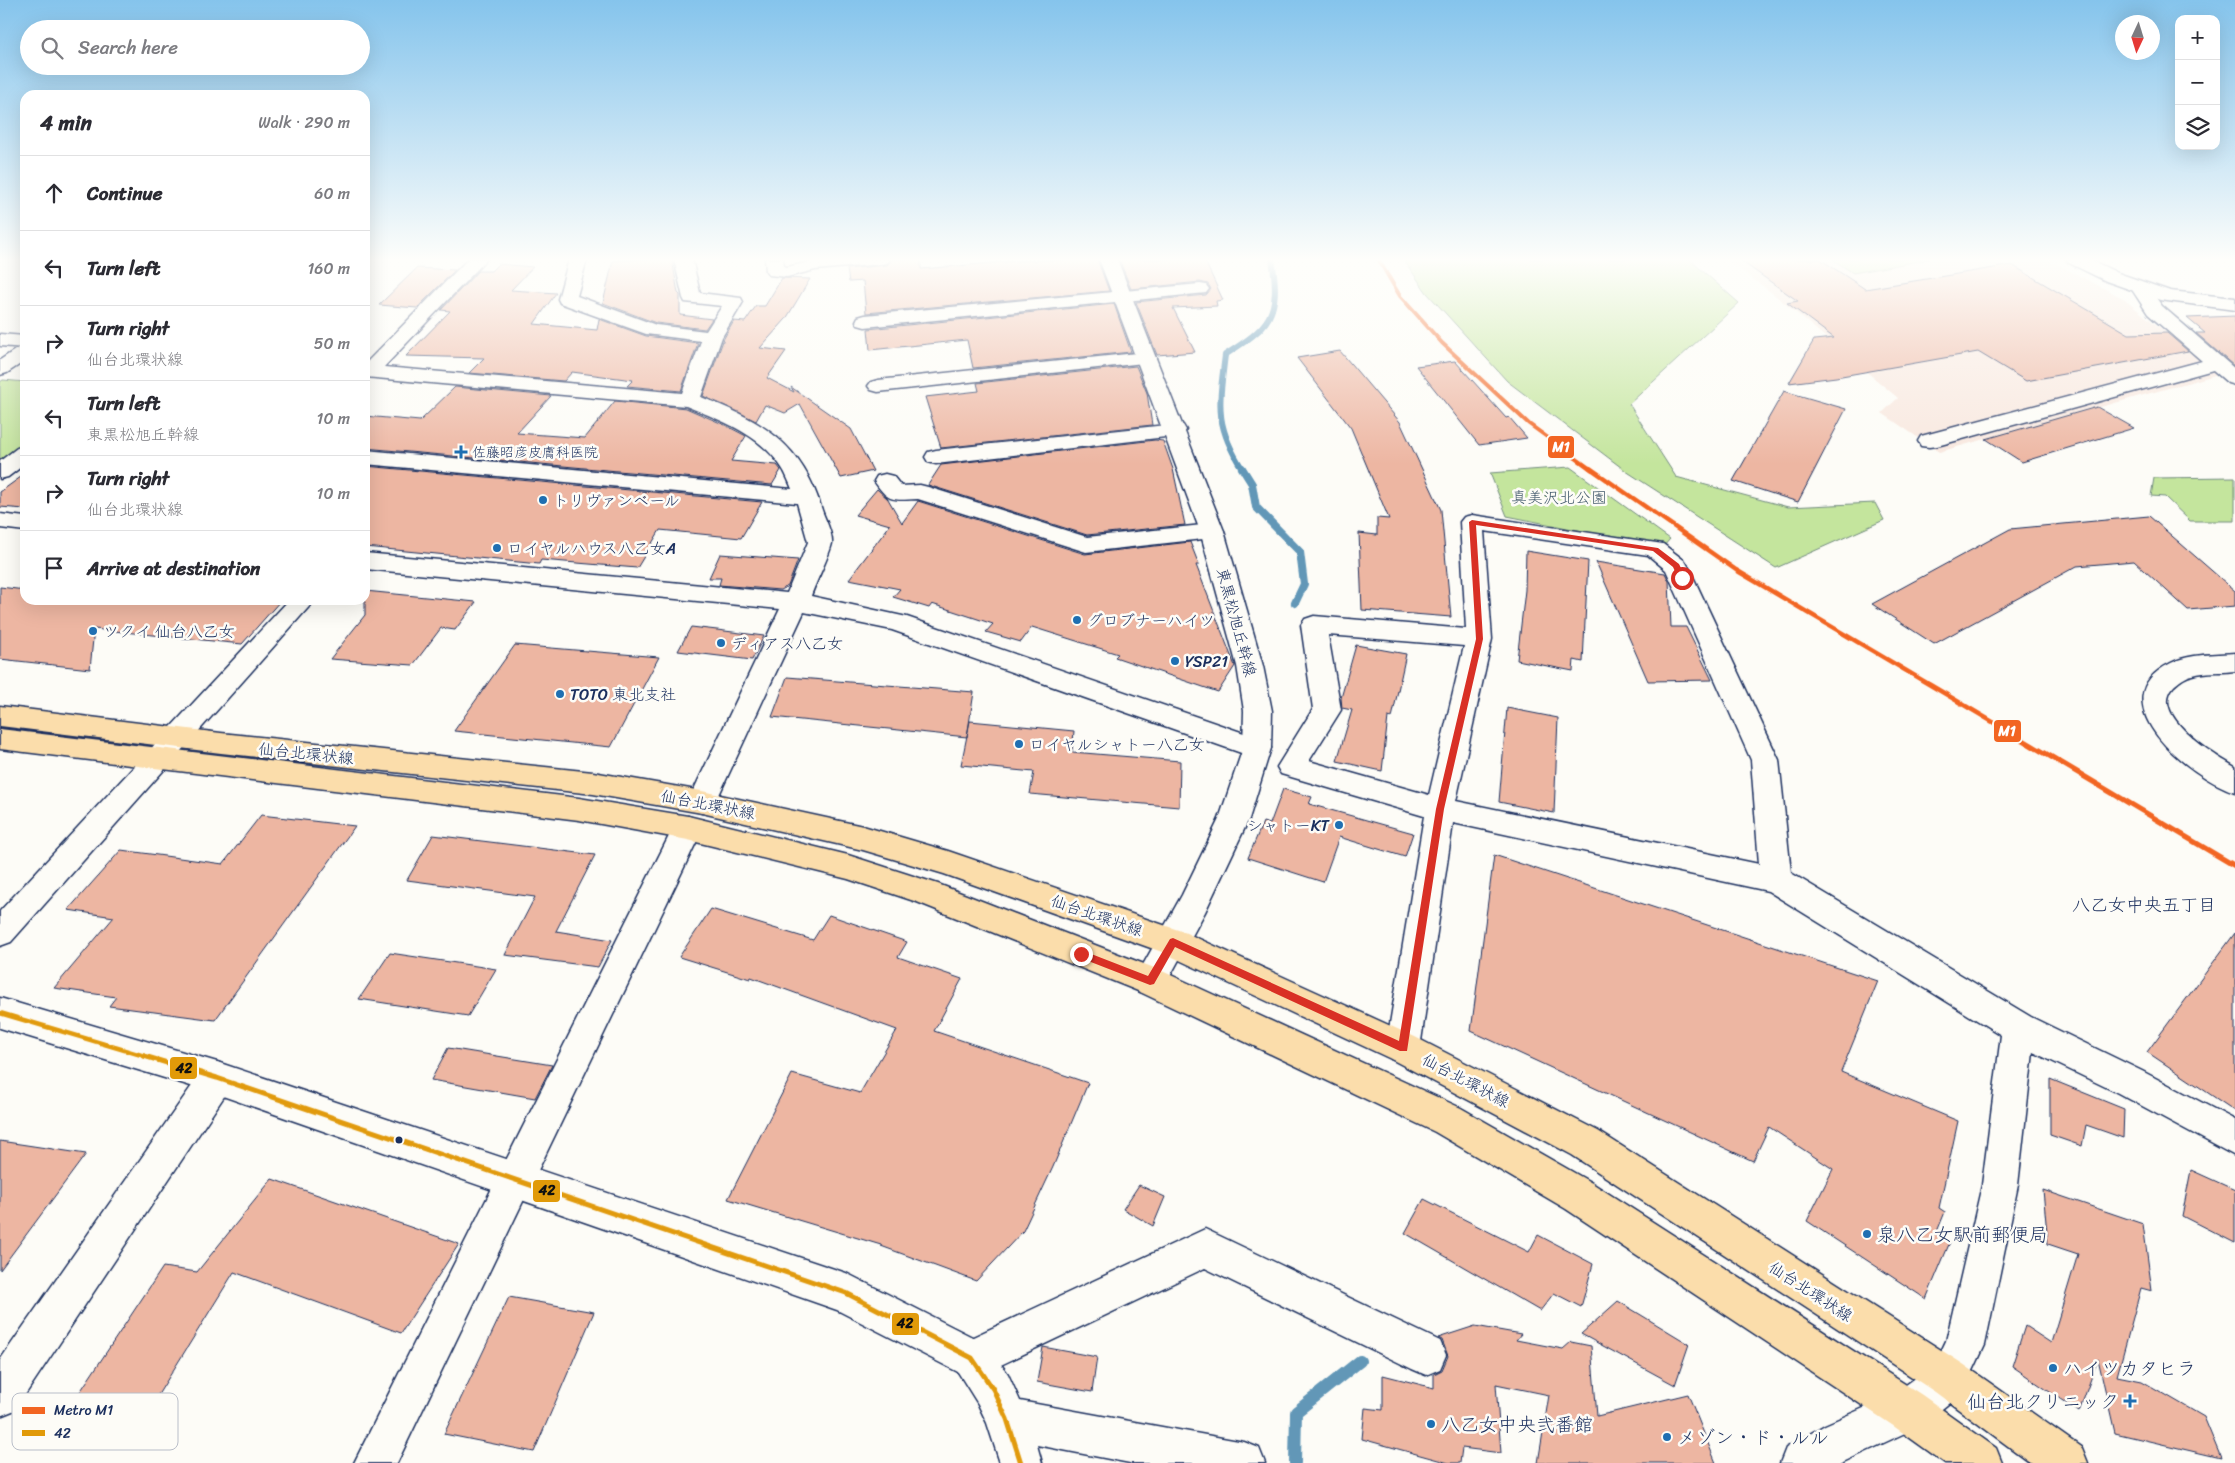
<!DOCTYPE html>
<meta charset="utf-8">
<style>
:root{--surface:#fff;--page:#f2f2f3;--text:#2b2b33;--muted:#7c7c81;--line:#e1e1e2}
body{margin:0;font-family:Sriracha,"Klee One",sans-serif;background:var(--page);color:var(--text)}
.controls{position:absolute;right:15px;top:15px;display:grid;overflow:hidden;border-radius:10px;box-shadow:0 5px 20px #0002}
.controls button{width:45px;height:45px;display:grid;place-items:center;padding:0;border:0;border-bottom:1px solid var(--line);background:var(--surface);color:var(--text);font:25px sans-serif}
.compass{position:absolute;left:2115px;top:15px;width:45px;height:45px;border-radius:50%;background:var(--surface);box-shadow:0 5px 20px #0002;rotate:184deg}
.stop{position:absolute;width:15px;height:15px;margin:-11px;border:4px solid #d93025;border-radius:50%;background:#fff}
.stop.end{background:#d93025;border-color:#fff;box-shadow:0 1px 5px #0008}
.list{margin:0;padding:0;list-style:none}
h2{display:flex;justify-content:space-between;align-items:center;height:65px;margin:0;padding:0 20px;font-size:21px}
h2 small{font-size:16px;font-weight:400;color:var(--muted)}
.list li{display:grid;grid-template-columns:32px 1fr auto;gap:15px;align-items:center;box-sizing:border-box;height:75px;padding:0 20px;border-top:1px solid var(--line)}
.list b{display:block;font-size:19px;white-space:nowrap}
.list p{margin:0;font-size:16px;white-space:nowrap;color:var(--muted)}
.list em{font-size:16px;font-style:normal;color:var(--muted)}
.icon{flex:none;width:28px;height:28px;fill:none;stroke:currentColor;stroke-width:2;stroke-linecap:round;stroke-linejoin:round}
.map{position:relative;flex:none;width:2235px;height:1463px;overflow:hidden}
.search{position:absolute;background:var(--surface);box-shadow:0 5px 20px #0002;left:20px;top:20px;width:350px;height:55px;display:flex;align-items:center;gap:12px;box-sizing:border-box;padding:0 18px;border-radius:28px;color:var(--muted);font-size:19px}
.panel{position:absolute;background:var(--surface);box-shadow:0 5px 20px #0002;left:20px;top:90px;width:350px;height:515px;border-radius:15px}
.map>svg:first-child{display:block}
.built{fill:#f8e7de}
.green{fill:#c4e59d;stroke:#708a7e}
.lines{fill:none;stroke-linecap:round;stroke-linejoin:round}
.stream-far2{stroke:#6297b7;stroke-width:6}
.stream-far1{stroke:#6297b7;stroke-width:8}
.stream{stroke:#6297b7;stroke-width:12}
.building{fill:#edb6a2;stroke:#1b2f5e}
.street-casing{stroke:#1b2f5e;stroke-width:3}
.secondary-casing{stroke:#1b2f5e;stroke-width:3}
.primary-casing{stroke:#1b2f5e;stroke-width:3}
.street{fill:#fdfcf7;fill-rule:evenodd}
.secondary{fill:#fdfcf7;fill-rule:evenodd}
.primary{fill:#fbddab;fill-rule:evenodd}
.bus-1-far1-casing{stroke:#fdfcf7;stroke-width:8}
.bus-1-casing{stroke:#fdfcf7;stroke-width:9}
.bus-1-far1{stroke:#e19a09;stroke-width:4.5}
.bus-1{stroke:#e19a09;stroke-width:5}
.metro-1-far2-casing{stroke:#fdfcf7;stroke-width:6}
.metro-1-far1-casing{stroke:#fdfcf7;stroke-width:8}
.metro-1-casing{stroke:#fdfcf7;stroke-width:9}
.metro-1-far2{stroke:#f26522;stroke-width:4}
.metro-1-far1{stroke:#f26522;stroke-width:4.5}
.metro-1{stroke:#f26522;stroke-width:5.5}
.route{fill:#d93025}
.poi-dot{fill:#1f6fb2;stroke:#fdfcf7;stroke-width:2}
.bus-dot{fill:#1b2f5e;stroke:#fdfcf7;stroke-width:2}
.labels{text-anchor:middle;stroke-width:5;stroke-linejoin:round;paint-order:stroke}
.far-poi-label{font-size:14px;fill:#1b2f5e;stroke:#fdfcf7;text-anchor:start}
.park-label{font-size:16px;fill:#455c6e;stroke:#fdfcf7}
.poi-label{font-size:16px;fill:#1b2f5e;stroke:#fdfcf7;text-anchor:start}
.street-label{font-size:16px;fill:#1b2f5e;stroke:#fdfcf7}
.neighbourhood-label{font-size:18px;fill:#1b2f5e;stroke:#fdfcf7}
.near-poi-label{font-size:19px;fill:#1b2f5e;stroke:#fdfcf7;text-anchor:start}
.key{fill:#fdfcf7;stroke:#b9bec9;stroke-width:1}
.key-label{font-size:14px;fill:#1b2f5e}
.line-badge{stroke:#fdfcf7;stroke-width:2}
.badge-label{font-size:14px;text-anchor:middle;font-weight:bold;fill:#fff}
.pale-badge-label{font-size:14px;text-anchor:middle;font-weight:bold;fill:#111}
</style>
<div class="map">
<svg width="2235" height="1463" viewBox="0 0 2235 1463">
<rect width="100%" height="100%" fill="#fdfcf7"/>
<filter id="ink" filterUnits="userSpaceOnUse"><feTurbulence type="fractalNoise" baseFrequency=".02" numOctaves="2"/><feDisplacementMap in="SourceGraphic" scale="10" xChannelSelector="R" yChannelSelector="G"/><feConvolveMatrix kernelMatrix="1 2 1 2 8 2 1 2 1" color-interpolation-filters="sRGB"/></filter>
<g filter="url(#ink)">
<path class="built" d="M1726,259H2047L2121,297L2219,374L1939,452L1882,413L1898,398L1776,296Z"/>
<path class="green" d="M1403,259H1689L1739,303L1629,404L1676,477L1788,507L1875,503L1884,520L1776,568L1626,471L1507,381L1427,293Z
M1832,259H1930L1853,273Z
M3,380L25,382V443L0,462V382Z
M1570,467L1670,539L1663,547L1507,516L1490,473Z
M2235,477V521H2190L2165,497L2151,496L2154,478Z"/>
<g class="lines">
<path class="stream-far2" d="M1243,470C1214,424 1219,406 1225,355C1270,326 1281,316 1272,259"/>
<path class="stream-far1" d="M1242,468L1252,484L1256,507L1300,552L1304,584L1295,603"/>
<path class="stream" d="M1295,1463L1296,1412L1360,1361"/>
</g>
<path class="building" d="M641,259H672L678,293L680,295V315L712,319L705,329L656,323L603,303L613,261Z
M892,259H921V269L1016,261L1097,259L1109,291L866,313L863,281L849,282L847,269L887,265Z
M1119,259H1204L1223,300L1216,301L1217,306L1173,308L1195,352L1157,355L1136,302L1206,295L1211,289L1208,284L1200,282L1131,289Z
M1738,259H1820L1865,289L2012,265L2129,334L2167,333L2188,351L2026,381L1978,352L1836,377L1789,383L1814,340L1834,338L1787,303L1798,301Z
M498,264L533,267L511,290L556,293L534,324L597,330L599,319L646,336L698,343L681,391L627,386L633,380L572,372L564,381L469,373L484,358L406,356L450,311L441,310L478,271H491Z
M417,268L455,270L417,308L379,305Z
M782,278L810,279L786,319L760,348L786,351L767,378L794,392L791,387L851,429L873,471L841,478L800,404L785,413L765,405L756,421L703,396L724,338L734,321L745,322L756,306H765Z
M1114,304L1131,352L973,368L967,340L870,350L868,329Z
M2235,316V367L2196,333H2205L2187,318Z
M1340,351L1400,422L1441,510L1451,617L1362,610L1359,533L1377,535V518L1389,519L1351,428L1297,358Z
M1455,361L1506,418L1509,417L1527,438L1479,445L1416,366Z
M1136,366L1147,393L1152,425L941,448L925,397L979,391L977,383Z
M455,387L551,396L517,433L585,438L615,401L686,408L725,425L746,436L731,461L777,465L781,470L772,485L365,448V416L420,421Z
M1784,391L1846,409L1798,502L1733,481Z
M2097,407L2134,428L2022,462L1986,439Z
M1155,440L1163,441L1173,469L1185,525L1087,535L928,485L941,465Z
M365,466L762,502L741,538L660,530L637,568L541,560L539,564L365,547Z
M25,474V509L0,507V492Z
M877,489L888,499L902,523L918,501L1085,554L1190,542L1199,565H1196L1235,666L1218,692L1115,657L1118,654L1032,627L1021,642L986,632L993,624L932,604L929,608L893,597L900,589L849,579L890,525L855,515Z
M2149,516L2235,591V606L2188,610L2134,561L2077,566L1934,644L1872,604L2010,529Z
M1526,551L1588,561L1583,662L1574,660L1573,671L1517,660L1525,590Z
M720,554L798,560L788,586L780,590L719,585L721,578H709Z
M1596,562L1665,573L1669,581L1671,627H1686L1712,680L1648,681Z
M0,587L25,590V600H149L185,603L188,600H281L242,644L94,629L90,669L0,659Z
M365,591L476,602L455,630L441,628L413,665L330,659L365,615Z
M691,627L717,630L764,636L752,660L678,651Z
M515,645L659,657L611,747L454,731Z
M1356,645L1406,654L1392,718L1388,717L1382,771L1337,761L1352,710L1342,708L1341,698Z
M787,677L974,692L967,737L772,717Z
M1507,708L1558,718L1554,813L1499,802Z
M970,721L1074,731L1072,752L1180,761L1179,807L1030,794L1034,772L961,765Z
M1283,789L1312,797L1309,804L1413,833L1405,857L1339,837L1323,882L1248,858L1263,822L1270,824Z
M261,815L355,826L215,1020L109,1006L116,997L54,988L114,917L68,910L121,850L223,864Z
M433,835L595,855L556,931L612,940L598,967L505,955L535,897L407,880Z
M1494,855L1878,981L1841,1072L1958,1121L1939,1208L1945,1212L1936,1234L1950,1242L1926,1299L1807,1221L1833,1169L1769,1127L1753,1161L1471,1031Z
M711,909L813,940L829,915L907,942L898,957L962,979L934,1031L1088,1083L1053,1167L1023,1231L976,1281L881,1246V1245L728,1199L792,1074L860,1093L897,1030L751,977L750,979L679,957Z
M2235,933V1111L2147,1052Z
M390,953L496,969L468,1016L359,999Z
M448,1048L552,1065L535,1098L431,1080Z
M2050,1079L2124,1109L2123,1138L2086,1125L2082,1146L2050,1135Z
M0,1141L86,1154L0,1270Z
M2191,1170L2235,1190V1243L2182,1216Z
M272,1179L459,1244L401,1333L234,1272L135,1432L62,1419L163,1267L197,1272Z
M1139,1185L1165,1197L1153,1226L1123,1209Z
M2043,1190L2143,1224L2152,1291L2141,1288L2117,1376L2142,1381L2204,1417L2221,1458L2115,1433L2098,1359L2079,1412L2012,1366L2025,1326L2051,1343L2078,1254L2048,1244Z
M1424,1199L1529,1252L1538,1235L1593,1264L1581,1307L1554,1293L1540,1311L1405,1233Z
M509,1297L594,1312L534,1452L444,1434Z
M1618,1301L1689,1344L1675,1385L1581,1334Z
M1475,1326L1521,1334L1516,1340L1563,1349L1571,1342L1591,1346L1597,1416L1688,1394L1716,1463H1538L1549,1395L1496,1384L1501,1453L1462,1448L1460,1463H1449L1362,1439L1365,1408L1383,1410V1375L1434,1388V1374L1442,1370L1448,1356L1442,1340L1438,1338Z
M1043,1347L1097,1357L1092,1392L1037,1382Z"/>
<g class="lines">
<defs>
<path id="street" d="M468,259H487L384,367L682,393L701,341L646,334L560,303L558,299L569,259H587L577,296L656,325L706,331L722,306L685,302L683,298L674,259H692L700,293L741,298L743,302L722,337L701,397C762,421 802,443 822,510C825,519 833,534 832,543C830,554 815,584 811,596L907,617L1267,741L1271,748L1267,755L1257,758L1247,755L892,630L804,612L712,810L702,813L692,810L688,802L780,609L365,569V553L787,593L808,542L797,503L365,464V450L792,489C789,482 786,474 782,468C761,435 721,420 686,406L365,377V364Z
M765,259H783L784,266L787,267L823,259H890L887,263L881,264L815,270L787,277L769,275L766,271Z
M2140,283L2146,284L2162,306L2235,369V385L2228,383L2213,370L1937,446L1929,447L1921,446L1918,441L1921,436L2202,361L2148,314L2131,288L2134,284Z
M1200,284L1206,285L1209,289L1206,293L865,327L858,325L856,321L858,317L865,315Z
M0,334L25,336V348L0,346Z
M1146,352L1153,354L1156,358L1153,362L878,392L871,390L868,386L871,382L878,380Z
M1175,424L1183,425L1186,430L1183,435L936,464L928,462L925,457L928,452L936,450Z
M25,446V464L8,477L0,479V461L17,448Z
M885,474L893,476L901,486L920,485L928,487L1087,537L1212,524L1220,526L1224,531L1220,536L1212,538L1086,552L918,499C893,500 889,503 874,481L877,476Z
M0,514L25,517V531L0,528Z
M1472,515L1663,544L1685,561L1688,566L1779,760L1791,873L2031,1017L2142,1071L2235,1120V1156L2118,1093L2033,1052L2018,1185L1985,1345L1963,1392L1922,1425L1907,1431L1892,1425L1886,1410L1892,1395L1935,1364L1946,1341L1982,1185L2001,1035L1768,891L1453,823L1420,1048L1415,1059L1403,1063L1391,1059L1386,1048L1424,816L1281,774L1277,767L1313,709L1301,625L1305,619L1314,616L1466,629L1460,522L1464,517ZM1484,531L1648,555L1666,570L1751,760L1759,864L1456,801L1492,639ZM1328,635L1464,646L1429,795L1309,761L1341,710Z
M289,600H315L11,942L0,946V911Z
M2235,653V671C2221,673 2206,671 2193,675C2186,676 2178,682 2173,687C2149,716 2216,756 2235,767V792C2190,778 2095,700 2171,663C2191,653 2214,655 2235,653Z
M688,816L698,820L703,828L397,1463H354L673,828L678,820Z
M217,1062L229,1067L234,1078L229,1089L15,1410L0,1416V1360L205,1067Z
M1205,1229L1440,1341L1446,1355L1440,1369L1426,1375L1412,1369L1205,1268L986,1372L972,1378L958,1372L952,1358L958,1344Z"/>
<path id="secondary" d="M1099,259H1117L1224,531L1263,666L1272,711L1271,748L1249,819L1205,912L1162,991L1150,995L1138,991L1134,981L1182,895L1219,819L1243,748L1244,711L1237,666L1200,531Z
M2066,259H2089L2118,273L2170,291L2235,298V310L2160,300L2106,281L2069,263Z
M25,346V361L7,373L0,375V360L18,348Z
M0,998L217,1062L846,1273L986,1344L1008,1374L1020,1401L1244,1442L1259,1448L1265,1463H1130L1037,1445L1042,1463H1000L987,1423L978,1404L958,1372L837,1310L217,1094L0,1028Z
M1907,1389L1922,1395L1928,1410L1922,1425L1841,1463H1780L1786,1448L1825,1425Z"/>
<path id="primary" d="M0,706L221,733L593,772L702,791L863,826L948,851L1184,932L1415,1037L1598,1131L1963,1364L2082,1448L2088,1463H2031L1935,1392L1572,1155L1391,1059L1162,952L944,874L863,850L702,813L593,794L221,753L0,726Z
M0,729L579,798L688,816L848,855L938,884L1162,971L1461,1108L1592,1183L1922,1395L1996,1448L2002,1463H1945L1892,1425L1566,1209L1435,1132L1138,991L917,902L848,879L688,840L579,820L0,749Z"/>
</defs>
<use href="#street" class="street-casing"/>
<use href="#secondary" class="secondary-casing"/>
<use href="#primary" class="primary-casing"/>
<use href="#street" class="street"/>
<use href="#secondary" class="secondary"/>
<use href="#primary" class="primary"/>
<defs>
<path id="bus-1-far1" d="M0,1013L148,1057"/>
<path id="bus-1" d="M144,1056L217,1078L846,1293L972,1358L993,1389L1007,1419L1021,1463"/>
</defs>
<use href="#bus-1-far1" class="bus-1-far1-casing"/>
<use href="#bus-1" class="bus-1-casing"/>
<use href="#bus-1-far1" class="bus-1-far1"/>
<use href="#bus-1" class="bus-1"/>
<defs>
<path id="metro-1-far2" d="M1378,259L1400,296L1442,343L1529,424L1592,470"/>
<path id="metro-1-far1" d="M1590,468L1736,570L2008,731"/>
<path id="metro-1" d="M2006,730L2235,866"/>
</defs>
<use href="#metro-1-far2" class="metro-1-far2-casing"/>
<use href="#metro-1-far1" class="metro-1-far1-casing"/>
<use href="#metro-1" class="metro-1-casing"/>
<use href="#metro-1-far2" class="metro-1-far2"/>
<use href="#metro-1-far1" class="metro-1-far1"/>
<use href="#metro-1" class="metro-1"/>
</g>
</g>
<linearGradient id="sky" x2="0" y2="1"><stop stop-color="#85c4ec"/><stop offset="0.56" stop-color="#fefefb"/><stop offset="1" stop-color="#fefefb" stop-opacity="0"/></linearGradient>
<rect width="2235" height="464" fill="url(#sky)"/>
<path class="route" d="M1472,520L1658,548L1679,564L1686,578L1679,580L1673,567L1653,551L1476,525L1483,639L1444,809L1407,1051H1400L1175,947L1154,984L1150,985L1078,957V951L1081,950L1148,976L1170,939L1173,938L1399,1041L1436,809L1476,639L1469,522Z"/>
<g class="poi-dot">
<path d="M458.5 444.5h5v5h5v5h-5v5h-5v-5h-5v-5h5z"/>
<circle cx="543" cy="500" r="5"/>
<circle cx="497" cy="548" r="5"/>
<circle cx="1077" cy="620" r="5"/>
<circle cx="93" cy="631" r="5"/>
<circle cx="721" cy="643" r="5"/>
<circle cx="1175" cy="661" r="5"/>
<circle cx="560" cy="694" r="5"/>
<circle cx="1019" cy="744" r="5"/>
<circle cx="1339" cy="825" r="5"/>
<circle cx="1867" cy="1234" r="5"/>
<circle cx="2053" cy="1368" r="5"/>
<path d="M2127.5 1393.5h5v5h5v5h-5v5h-5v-5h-5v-5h5z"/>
<circle cx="1431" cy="1424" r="5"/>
<circle cx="1667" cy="1437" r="5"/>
</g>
<circle class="bus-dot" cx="399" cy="1140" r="4.5"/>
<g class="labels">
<g class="far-poi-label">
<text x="472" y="457">佐藤昭彦皮膚科医院</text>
</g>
<g class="park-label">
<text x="1559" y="503">真美沢北公園</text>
</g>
<g class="poi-label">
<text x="553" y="506">トリヴァンベール</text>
<text x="507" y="554">ロイヤルハウス八乙女A</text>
<text x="1087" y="626">グロブナーハイツ</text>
<text x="103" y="637">ツクイ 仙台八乙女</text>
<text x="731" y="649">ディアス八乙女</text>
<text x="1185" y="667">YSP21</text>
<text x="570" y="700">TOTO 東北支社</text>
<text x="1029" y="750">ロイヤルシャトー八乙女</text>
<text x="1329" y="831" text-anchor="end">シャトーKT</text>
</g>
<g class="street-label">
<text transform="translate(1237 622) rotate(75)" y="6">東黒松旭丘幹線</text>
<text transform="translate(306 753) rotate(6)" y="6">仙台北環状線</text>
<text transform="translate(708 804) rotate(11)" y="6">仙台北環状線</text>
<text transform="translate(1097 915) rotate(19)" y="6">仙台北環状線</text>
<text transform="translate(1466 1080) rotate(28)" y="6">仙台北環状線</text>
<text transform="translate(1811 1291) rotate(33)" y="6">仙台北環状線</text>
</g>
<g class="neighbourhood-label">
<text x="2144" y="911">八乙女中央五丁目</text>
</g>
<g class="near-poi-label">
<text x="1877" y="1241">泉八乙女駅前郵便局</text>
<text x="2063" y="1375">ハイツカタヒラ</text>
<text x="2119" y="1408" text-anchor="end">仙台北クリニック</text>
<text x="1441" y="1431">八乙女中央弐番館</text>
<text x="1677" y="1444">メゾン・ド・ルル</text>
</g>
</g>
<rect x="12" y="1393" width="166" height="57" rx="8" class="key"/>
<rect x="22" y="1407" width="23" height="7" fill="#f26522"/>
<rect x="22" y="1430" width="23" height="6" fill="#e19a09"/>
<g class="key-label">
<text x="54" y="1415">Metro M1</text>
<text x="54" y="1438">42</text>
</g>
<g class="line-badge">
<rect x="1547" y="435" width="28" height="24" rx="5" fill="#f26522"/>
<rect x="1993" y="719" width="29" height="24" rx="5" fill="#f26522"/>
<rect x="169" y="1056" width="29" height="24" rx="5" fill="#e19a09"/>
<rect x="532" y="1179" width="29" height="24" rx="5" fill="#e19a09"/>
<rect x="891" y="1312" width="29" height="24" rx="5" fill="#e19a09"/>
</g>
<g class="badge-label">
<text x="1561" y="452">M1</text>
<text x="2007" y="736">M1</text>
</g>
<g class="pale-badge-label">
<text x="184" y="1073">42</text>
<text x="547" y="1195">42</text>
<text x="905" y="1328">42</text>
</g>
</svg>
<div class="controls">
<button>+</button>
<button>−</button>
<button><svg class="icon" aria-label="layers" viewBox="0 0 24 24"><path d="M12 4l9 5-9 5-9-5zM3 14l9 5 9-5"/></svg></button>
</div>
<svg class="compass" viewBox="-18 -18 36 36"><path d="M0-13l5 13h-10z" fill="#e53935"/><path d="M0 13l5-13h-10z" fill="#7c7c81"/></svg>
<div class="stop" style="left:1682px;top:578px"></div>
<div class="stop end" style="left:1081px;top:954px"></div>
<div class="search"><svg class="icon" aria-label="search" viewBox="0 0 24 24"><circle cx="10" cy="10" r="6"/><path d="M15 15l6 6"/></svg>Search here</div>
<section class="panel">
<h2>4 min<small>Walk · 290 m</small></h2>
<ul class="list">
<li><svg class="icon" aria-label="ahead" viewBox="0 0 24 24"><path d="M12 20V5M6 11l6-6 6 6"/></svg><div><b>Continue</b></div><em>60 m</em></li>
<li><svg class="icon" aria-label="left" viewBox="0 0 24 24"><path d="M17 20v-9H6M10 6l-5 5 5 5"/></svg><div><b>Turn left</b></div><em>160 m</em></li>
<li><svg class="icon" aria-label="right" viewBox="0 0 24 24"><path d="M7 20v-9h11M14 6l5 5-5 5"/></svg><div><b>Turn right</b><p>仙台北環状線</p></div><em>50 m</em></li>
<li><svg class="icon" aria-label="left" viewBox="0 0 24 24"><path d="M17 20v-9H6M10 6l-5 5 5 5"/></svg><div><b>Turn left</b><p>東黒松旭丘幹線</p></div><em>10 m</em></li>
<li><svg class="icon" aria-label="right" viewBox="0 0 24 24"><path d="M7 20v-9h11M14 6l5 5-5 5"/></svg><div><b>Turn right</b><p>仙台北環状線</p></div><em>10 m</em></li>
<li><svg class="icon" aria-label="arrive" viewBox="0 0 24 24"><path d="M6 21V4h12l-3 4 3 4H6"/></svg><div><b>Arrive at destination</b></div></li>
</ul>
</section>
</div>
